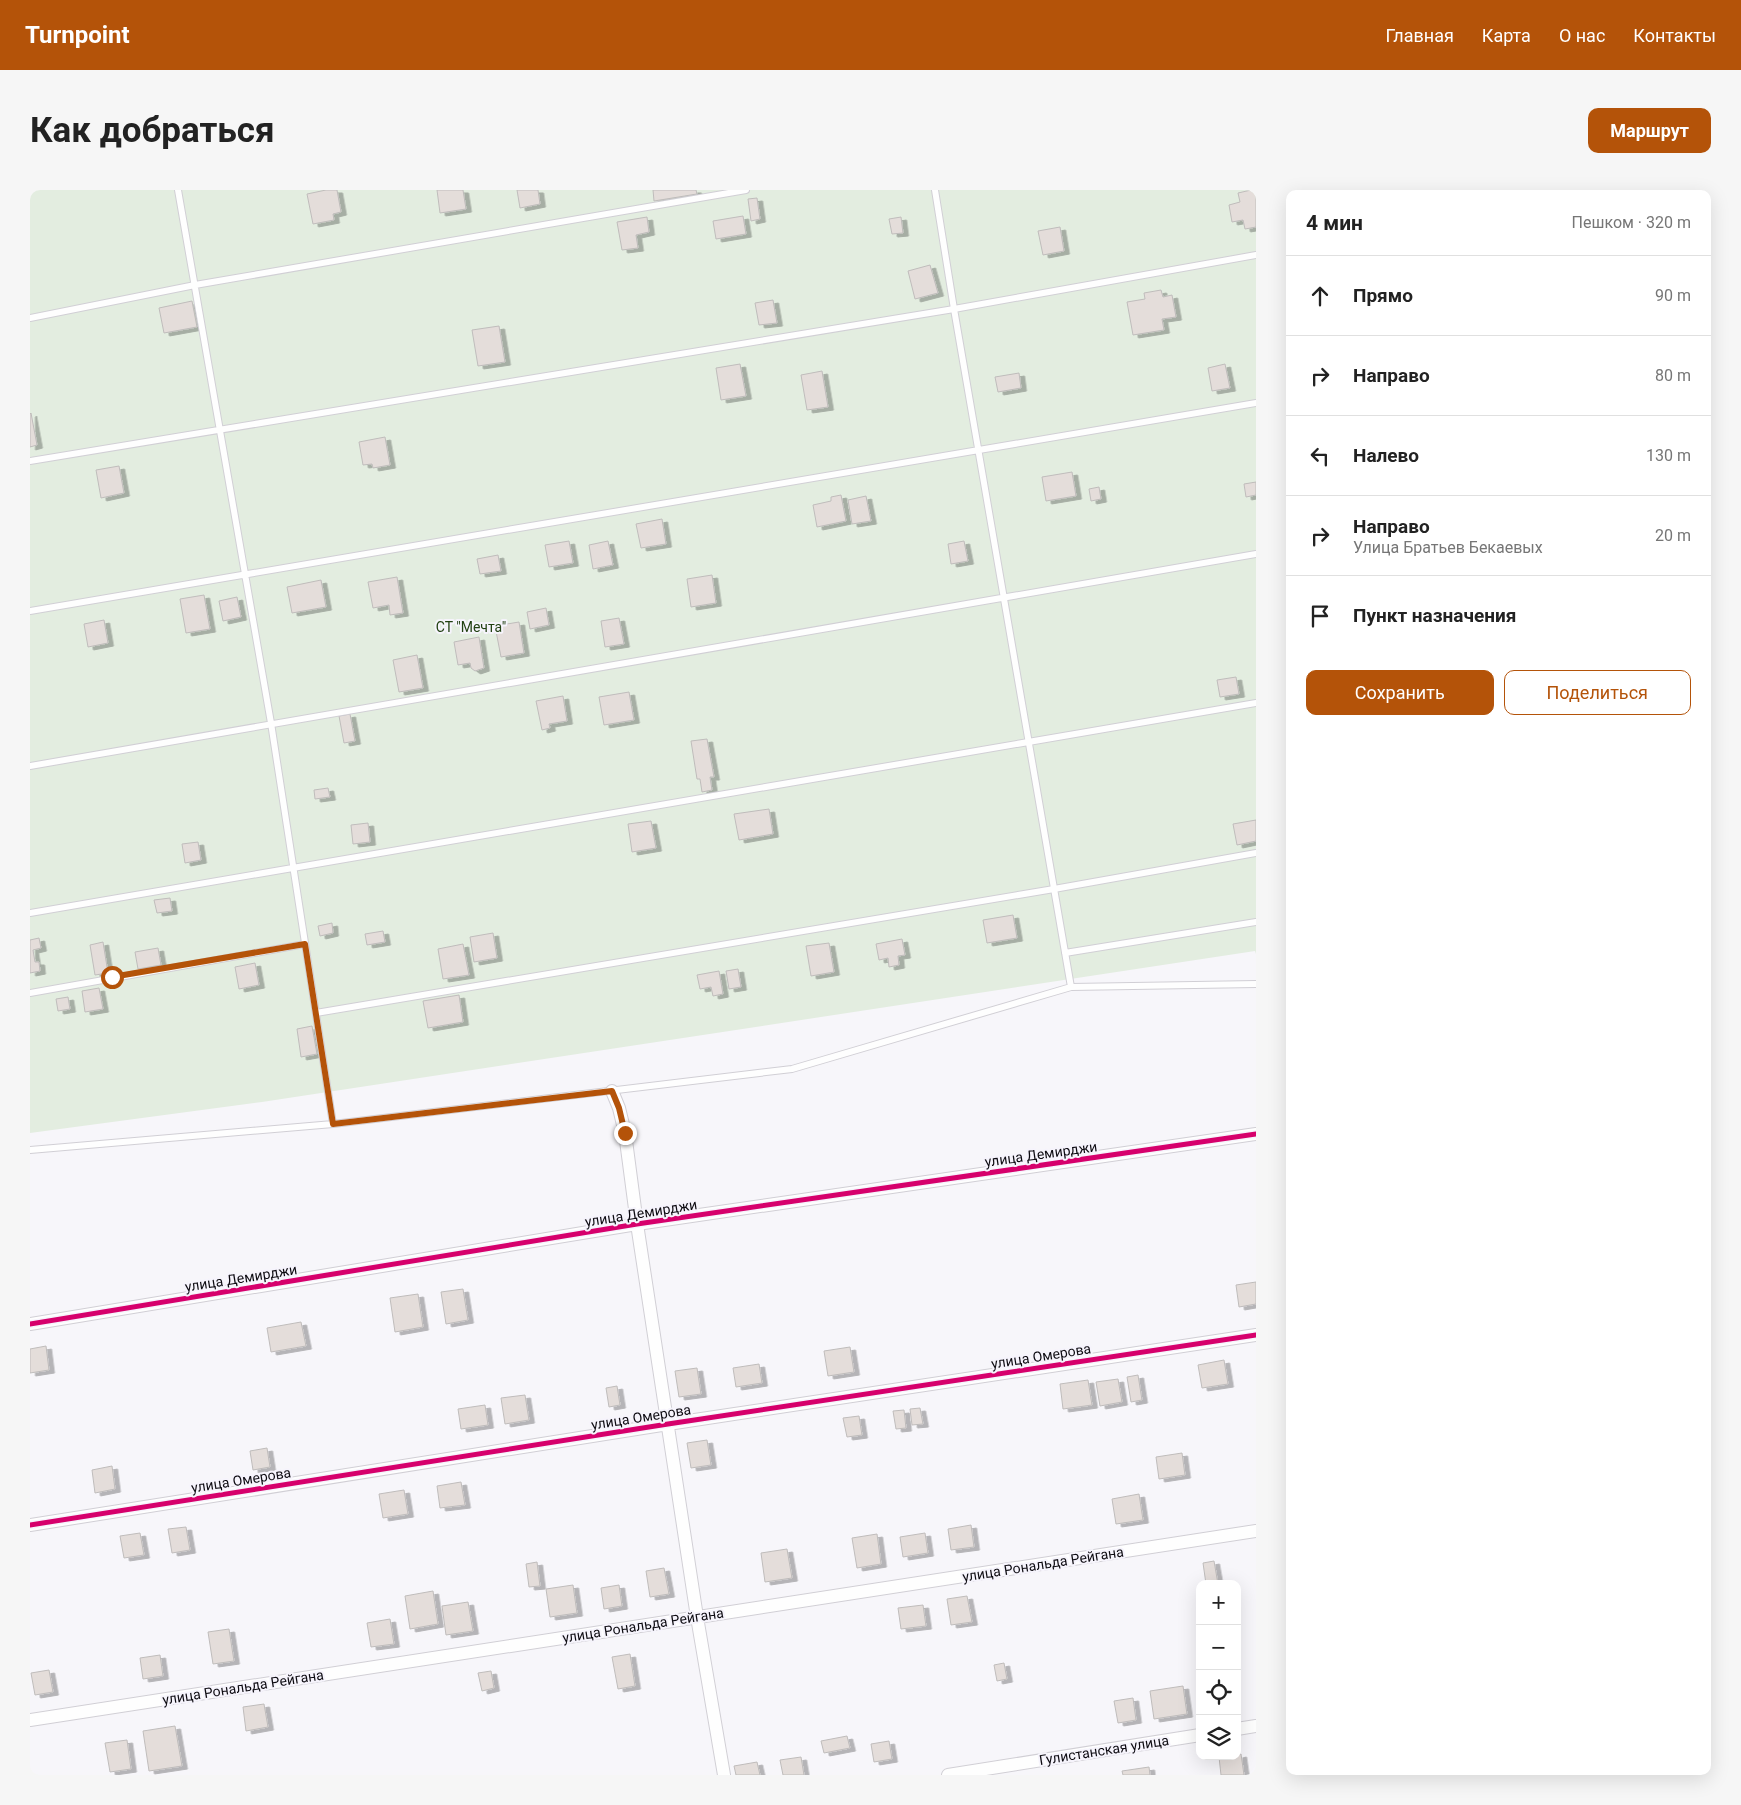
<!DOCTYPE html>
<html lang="ru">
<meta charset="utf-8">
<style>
:root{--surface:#fff;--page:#f6f6f6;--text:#222;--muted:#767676;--line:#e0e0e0;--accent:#b45309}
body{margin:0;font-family:Roboto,sans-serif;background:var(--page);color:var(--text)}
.controls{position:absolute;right:15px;bottom:15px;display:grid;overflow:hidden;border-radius:10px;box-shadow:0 5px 20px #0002}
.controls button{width:45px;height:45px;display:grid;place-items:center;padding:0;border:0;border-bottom:1px solid var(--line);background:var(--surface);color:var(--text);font:25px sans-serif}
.stop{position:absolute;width:15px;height:15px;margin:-11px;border:4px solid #b45309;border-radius:50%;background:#fff}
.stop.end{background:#b45309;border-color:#fff;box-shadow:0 1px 5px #0008}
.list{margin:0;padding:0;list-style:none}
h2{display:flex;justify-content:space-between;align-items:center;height:65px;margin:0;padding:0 20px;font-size:21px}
h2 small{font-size:16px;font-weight:400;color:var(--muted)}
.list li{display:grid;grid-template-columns:32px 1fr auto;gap:15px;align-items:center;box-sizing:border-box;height:80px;padding:0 20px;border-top:1px solid var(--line)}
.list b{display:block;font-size:19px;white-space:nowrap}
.list p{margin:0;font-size:16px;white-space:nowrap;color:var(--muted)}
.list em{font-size:16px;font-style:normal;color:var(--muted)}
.actions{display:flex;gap:10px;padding:15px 20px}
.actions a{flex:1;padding:11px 0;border:1px solid var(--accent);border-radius:10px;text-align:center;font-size:18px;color:var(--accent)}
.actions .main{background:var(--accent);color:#fff}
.icon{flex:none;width:28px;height:28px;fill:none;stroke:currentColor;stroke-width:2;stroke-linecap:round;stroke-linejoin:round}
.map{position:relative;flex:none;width:1226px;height:1585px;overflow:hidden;border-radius:10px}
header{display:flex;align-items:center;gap:30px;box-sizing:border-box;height:70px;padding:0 25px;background:var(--accent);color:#fff}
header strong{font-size:24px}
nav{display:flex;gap:28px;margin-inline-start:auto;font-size:18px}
.intro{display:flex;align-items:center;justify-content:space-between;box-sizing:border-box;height:120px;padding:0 30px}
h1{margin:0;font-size:35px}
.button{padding:12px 22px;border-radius:10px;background:var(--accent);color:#fff;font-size:18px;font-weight:700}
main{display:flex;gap:30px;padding:0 30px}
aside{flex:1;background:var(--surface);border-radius:10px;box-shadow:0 5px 20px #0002}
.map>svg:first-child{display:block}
.green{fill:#e3ede0}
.building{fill:#e4ddda;stroke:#bfbcbb;filter:url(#shadow)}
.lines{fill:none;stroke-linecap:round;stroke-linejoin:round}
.lane-casing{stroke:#d1cfd5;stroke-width:8}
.street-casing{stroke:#d1cfd5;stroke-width:14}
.lane{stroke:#fefefe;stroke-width:6}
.street{stroke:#fefefe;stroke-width:12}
.cycleway-casing{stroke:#f6f4fc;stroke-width:8}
.cycleway{stroke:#d6006c;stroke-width:5}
.route{stroke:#b45309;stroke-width:6}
.labels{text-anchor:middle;stroke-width:4;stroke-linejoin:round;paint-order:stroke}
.park-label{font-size:14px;fill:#214011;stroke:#f6f4fc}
.street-label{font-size:14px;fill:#0d0b11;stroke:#f6f4fc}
</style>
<header>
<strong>Turnpoint</strong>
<nav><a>Главная</a><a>Карта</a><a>О нас</a><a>Контакты</a></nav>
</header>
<div class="intro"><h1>Как добраться</h1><a class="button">Маршрут</a></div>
<main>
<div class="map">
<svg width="1226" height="1585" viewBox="0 0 1226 1585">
<defs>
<filter id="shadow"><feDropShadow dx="5.5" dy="3" stdDeviation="0" flood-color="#0004"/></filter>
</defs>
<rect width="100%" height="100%" fill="#f7f6fa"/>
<path class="green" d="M0,0H1226V764L1225,761L232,912L0,943Z"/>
<path class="building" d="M296,0H307L311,22L303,24L304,30L283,34L277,4Z
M407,0H433L436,19L410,23Z
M487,0H508L510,14L490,18Z
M623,0H666L667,4L624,11Z
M1221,0H1226V37L1215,39L1213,30L1202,32L1199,15L1210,12L1208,3Z
M727,8L730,29L721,31L718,9Z
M713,26L716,44L686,49L683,31Z
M617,27L619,42L606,45L608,58L592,60L587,32Z
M871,27L873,43L862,44L859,29Z
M1030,37L1034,61L1013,65L1008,41Z
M900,75L908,103L885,109L878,81Z
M1131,100L1133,107L1142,105L1146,127L1132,129L1134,140L1103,145L1097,112L1115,109L1114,103Z
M743,110L747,133L729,135L725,113Z
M162,111L167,137L134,143L129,118Z
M469,136L475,172L448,176L442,140Z
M710,174L716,206L691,210L686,178Z
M1195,174L1200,198L1182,201L1178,178Z
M792,181L798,217L777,220L771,185Z
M989,183L991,198L968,202L965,187Z
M1,223L7,255L0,257V224Z
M355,247L360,275L343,278L342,274L333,275L329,252Z
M89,276L94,303L71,308L66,280Z
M1042,282L1046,306L1016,311L1012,287Z
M1226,292V305L1216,307L1214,294Z
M1069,297L1071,309L1061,311L1059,299Z
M811,305L816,331L787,337L783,315L801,311V307Z
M836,306L841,331L822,334L818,310Z
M632,329L636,354L611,358L606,334Z
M539,351L543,373L519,377L515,355Z
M578,351L583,375L563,379L559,355Z
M934,351L938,371L921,374L918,354Z
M468,365L471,381L450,384L447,369Z
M682,385L686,413L661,417L657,389Z
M367,387L373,423L360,425L359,415L343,418L338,392Z
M291,390L296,417L262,423L257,397Z
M174,405L180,439L156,443L150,409Z
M207,407L211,427L193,431L189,411Z
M516,418L519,435L500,439L497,422Z
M589,428L594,454L575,457L571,431Z
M74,430L78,453L58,457L54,434Z
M489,432L494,463L471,467L465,436Z
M449,447L454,478L445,481L441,478L440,473L428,475L424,452Z
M387,465L393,498L369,502L363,470Z
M1206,487L1209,504L1190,507L1187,490Z
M599,502L604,530L574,535L569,507Z
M533,506L537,531L519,534L520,538L512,540L506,511Z
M320,524L325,551L314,553L309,526Z
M677,549L684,587H680L682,600L672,602L670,589H667L661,551Z
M298,598L300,607L285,609L284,600Z
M739,619L743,644L709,650L704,624Z
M1226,630V651L1207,655L1203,634Z
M621,631L626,658L602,662L598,634Z
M338,633L340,652L323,654L321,635Z
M168,652L171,670L155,673L152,654Z
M140,708L142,721L127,723L124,710Z
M983,725L987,748L957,753L953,730Z
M302,733L303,743L290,746L288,736Z
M353,741L355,752L337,755L335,744Z
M463,743L467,768L444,772L440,747Z
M9,748L11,758L3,760L5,772H9L10,781L0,783V750Z
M872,749L875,765L868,766L869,775L859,777L858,768L849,770L846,754Z
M73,752L78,783L65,785L60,755Z
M799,753L804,782L781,786L776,756Z
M433,754L439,785L413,789L408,759Z
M128,758L131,775L108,779L105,762Z
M225,773L229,795L209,799L205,777Z
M708,779L711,797L699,799L696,781Z
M689,781L693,804L683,806L681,797L670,799L667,785Z
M69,798L73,819L55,822L52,801Z
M429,805L433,832L398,838L393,811Z
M38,807L40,819L28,821L26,809Z
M282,836L287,864L271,867L267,839Z
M1226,1092V1114L1209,1117L1206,1095Z
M433,1099L438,1130L416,1134L411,1102Z
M388,1104L393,1137L365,1142L360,1108Z
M271,1132L276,1156L241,1162L237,1138Z
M16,1156L19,1180L0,1183V1159Z
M820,1157L824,1182L798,1186L794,1161Z
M1194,1170L1198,1194L1172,1198L1168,1175Z
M729,1174L732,1193L706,1197L703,1178Z
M667,1178L671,1204L649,1207L645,1181Z
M1108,1185L1112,1210L1101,1212L1097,1187Z
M1088,1189L1092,1212L1070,1216L1066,1192Z
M1058,1190L1062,1215L1033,1219L1030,1194Z
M587,1196L590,1215L579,1217L576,1198Z
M495,1205L499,1230L475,1234L471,1208Z
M455,1215L458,1235L431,1239L428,1219Z
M890,1218L893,1234L882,1235L880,1219Z
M874,1220L876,1238L866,1239L863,1221Z
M829,1226L832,1245L817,1247L813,1228Z
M677,1250L681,1275L661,1278L657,1253Z
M237,1258L240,1277L223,1280L220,1261Z
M1152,1263L1155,1285L1129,1289L1126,1267Z
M82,1276L85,1299L65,1303L62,1280Z
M431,1292L435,1315L410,1318L407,1296Z
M374,1300L378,1324L353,1328L349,1304Z
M1109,1304L1113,1330L1086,1334L1082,1309Z
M941,1335L944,1357L921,1360L918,1339Z
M156,1337L160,1360L142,1363L138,1339Z
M110,1343L114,1365L94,1368L90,1346Z
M895,1343L898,1363L873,1367L870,1347Z
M847,1344L851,1374L827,1378L822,1348Z
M757,1359L762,1388L735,1392L731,1363Z
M1184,1371L1188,1394H1176L1173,1373Z
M507,1372L510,1396L499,1397L496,1374Z
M634,1378L639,1404L620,1407L616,1381Z
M543,1395L547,1423L520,1427L516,1399Z
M589,1395L592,1416L574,1419L571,1398Z
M403,1401L408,1434L380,1439L375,1406Z
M937,1406L942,1432L921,1435L917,1409Z
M438,1412L443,1441L416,1445L412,1416Z
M893,1415L896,1436L871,1439L868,1418Z
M360,1429L364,1454L341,1457L337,1433Z
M199,1439L204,1471L183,1474L178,1442Z
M600,1464L605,1496L588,1499L582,1467Z
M130,1465L133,1486L113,1489L110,1468Z
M974,1473L977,1489L967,1491L964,1475Z
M19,1480L23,1502L5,1505L1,1483Z
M461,1481L464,1498L452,1501L448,1483Z
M1153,1496L1157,1524L1124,1529L1120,1501Z
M1103,1508L1106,1530L1088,1533L1084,1511Z
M234,1514L238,1537L216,1541L213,1517Z
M145,1536L152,1576L119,1581L113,1541Z
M817,1546L820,1558L794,1563L791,1551Z
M97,1550L101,1579L80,1582L75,1553Z
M859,1551L862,1569L844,1572L841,1554Z
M1211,1564L1214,1585H1191L1189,1567L1207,1566V1565Z
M771,1567L774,1585H753L750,1570Z
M727,1572L730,1585H706L704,1576Z
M1119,1577L1120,1585H1093L1092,1581Z"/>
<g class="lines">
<defs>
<path id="lane" d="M148,0L241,533L303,934
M905,0L924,119L1041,797
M0,128L165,95L716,0
M0,271L924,119L1226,65
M0,421L1226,213
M0,576L1226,364
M0,723L1226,513
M1035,763L1226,732
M0,803L275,754
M286,823L1024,699L1226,663
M0,960L303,934L762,879L1041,797L1226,794"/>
<path id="street" d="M582,901L589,918L595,943L607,1034L667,1427L694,1585
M0,1134L607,1034L1226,944
M0,1335L638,1234L1226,1145
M0,1530L1226,1341
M1207,1539L1226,1536
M918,1585L1170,1545"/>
</defs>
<use href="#lane" class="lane-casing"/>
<use href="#street" class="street-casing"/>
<use href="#lane" class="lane"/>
<use href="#street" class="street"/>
<defs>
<path id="cycleway" d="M0,1134L607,1034L1226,944
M0,1335L638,1234L1226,1145"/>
</defs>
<use href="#cycleway" class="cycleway-casing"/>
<use href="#cycleway" class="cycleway"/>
</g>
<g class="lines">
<path class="route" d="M82,787L275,754L303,934L582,901L589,918L595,943"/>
</g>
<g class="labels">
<g class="park-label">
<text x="441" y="442">СТ "Мечта"</text>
</g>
<g class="street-label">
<text transform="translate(1011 964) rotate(-8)" y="5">улица Демирджи</text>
<text transform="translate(611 1023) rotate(-9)" y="5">улица Демирджи</text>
<text transform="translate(211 1088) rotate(-9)" y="5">улица Демирджи</text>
<text transform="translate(1011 1166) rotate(-9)" y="5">улица Омерова</text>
<text transform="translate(611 1227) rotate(-9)" y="5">улица Омерова</text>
<text transform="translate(211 1290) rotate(-9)" y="5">улица Омерова</text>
<text transform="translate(1013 1374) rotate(-9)" y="5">улица Рональда Рейгана</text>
<text transform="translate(613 1435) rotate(-9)" y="5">улица Рональда Рейгана</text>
<text transform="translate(213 1497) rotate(-9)" y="5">улица Рональда Рейгана</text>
<text transform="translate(1074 1560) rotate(-9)" y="5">Гулистанская улица</text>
</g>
</g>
</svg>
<div class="controls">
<button>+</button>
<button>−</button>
<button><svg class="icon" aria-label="locate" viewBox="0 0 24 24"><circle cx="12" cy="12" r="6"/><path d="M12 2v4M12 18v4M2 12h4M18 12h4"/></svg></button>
<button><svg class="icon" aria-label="layers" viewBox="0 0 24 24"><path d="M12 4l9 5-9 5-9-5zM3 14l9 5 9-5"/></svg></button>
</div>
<div class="stop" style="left:82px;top:787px"></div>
<div class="stop end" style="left:595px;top:943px"></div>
</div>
<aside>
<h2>4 мин<small>Пешком · 320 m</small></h2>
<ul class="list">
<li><svg class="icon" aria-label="ahead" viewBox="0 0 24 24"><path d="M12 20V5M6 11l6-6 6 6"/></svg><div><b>Прямо</b></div><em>90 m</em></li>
<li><svg class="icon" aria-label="right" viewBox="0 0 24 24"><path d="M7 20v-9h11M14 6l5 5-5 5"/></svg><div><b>Направо</b></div><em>80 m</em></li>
<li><svg class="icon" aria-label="left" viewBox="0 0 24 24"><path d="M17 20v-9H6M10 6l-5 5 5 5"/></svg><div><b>Налево</b></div><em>130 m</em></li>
<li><svg class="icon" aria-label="right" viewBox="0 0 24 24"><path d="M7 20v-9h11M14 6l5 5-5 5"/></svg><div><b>Направо</b><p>Улица Братьев Бекаевых</p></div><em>20 m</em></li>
<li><svg class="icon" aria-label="arrive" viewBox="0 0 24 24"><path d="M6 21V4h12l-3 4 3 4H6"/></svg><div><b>Пункт назначения</b></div></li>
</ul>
<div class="actions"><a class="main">Сохранить</a><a>Поделиться</a></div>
</aside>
</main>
